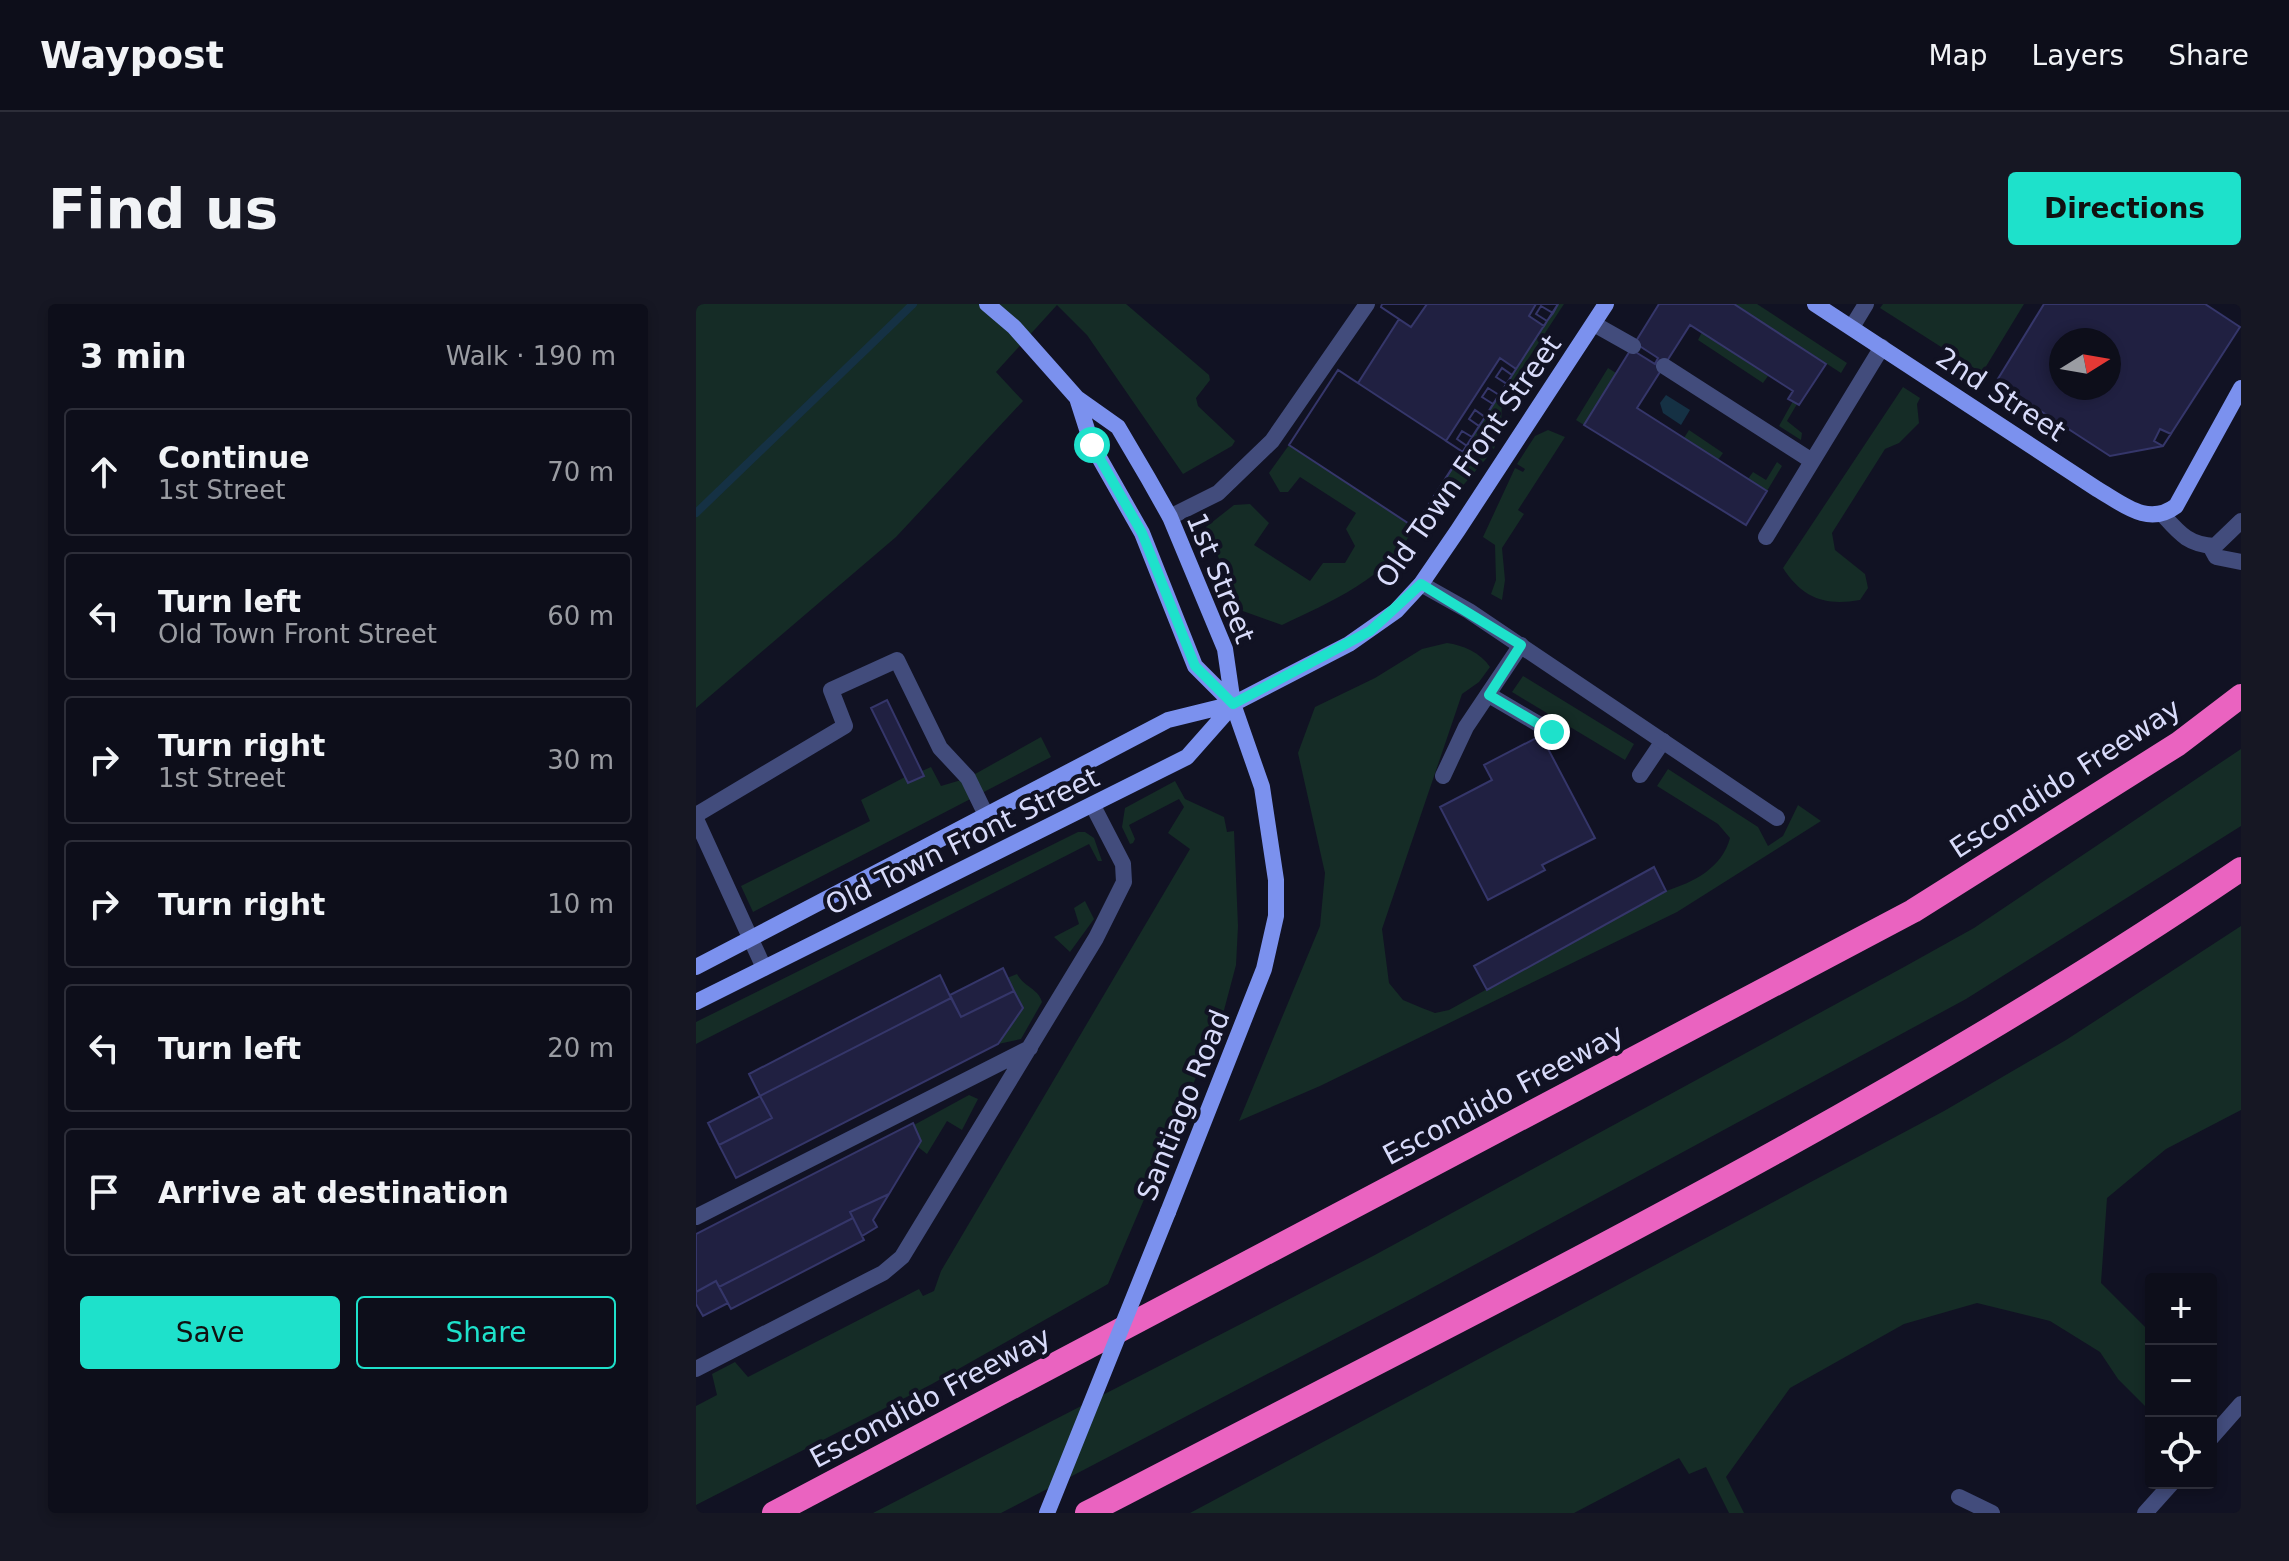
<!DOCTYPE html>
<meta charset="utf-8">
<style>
:root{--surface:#0d0e1a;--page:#161723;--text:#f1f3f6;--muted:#9a9ca2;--line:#2d2e39;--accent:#1ee1cb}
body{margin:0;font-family:"DejaVu Sans",sans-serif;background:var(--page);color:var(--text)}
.controls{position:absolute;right:24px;bottom:24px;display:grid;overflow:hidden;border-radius:8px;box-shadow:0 4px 12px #0003}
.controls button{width:72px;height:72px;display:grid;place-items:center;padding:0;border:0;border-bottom:2px solid var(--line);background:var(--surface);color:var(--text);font:40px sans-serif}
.compass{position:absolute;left:1353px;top:24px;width:72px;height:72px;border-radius:50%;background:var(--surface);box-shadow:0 4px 12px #0003;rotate:79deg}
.stop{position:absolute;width:24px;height:24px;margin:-18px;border:6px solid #1ee1cb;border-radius:50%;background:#fff}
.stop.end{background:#1ee1cb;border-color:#fff;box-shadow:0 2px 8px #0008}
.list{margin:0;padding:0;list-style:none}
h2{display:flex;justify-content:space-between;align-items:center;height:104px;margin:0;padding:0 32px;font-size:34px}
h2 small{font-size:26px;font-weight:400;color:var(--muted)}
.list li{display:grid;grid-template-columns:52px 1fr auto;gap:24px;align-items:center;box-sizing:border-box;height:128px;margin:0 16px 16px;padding:0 16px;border:2px solid var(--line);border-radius:8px}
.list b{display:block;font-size:30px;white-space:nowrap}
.list p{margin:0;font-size:26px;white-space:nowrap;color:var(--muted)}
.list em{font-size:26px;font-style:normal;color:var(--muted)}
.actions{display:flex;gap:16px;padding:24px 32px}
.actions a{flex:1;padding:18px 0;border:2px solid var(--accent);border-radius:8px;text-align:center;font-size:28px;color:var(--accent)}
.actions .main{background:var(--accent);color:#111}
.icon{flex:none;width:44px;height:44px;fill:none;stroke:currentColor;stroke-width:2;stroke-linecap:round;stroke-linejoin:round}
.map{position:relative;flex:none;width:1545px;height:1209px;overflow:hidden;border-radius:8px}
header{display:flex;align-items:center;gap:48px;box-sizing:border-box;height:112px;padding:0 40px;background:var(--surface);border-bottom:2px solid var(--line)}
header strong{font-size:38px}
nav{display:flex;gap:44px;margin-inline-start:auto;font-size:28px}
.intro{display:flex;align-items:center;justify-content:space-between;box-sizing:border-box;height:192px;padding:0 48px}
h1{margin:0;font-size:56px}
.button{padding:20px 36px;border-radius:8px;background:var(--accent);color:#111;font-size:28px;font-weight:700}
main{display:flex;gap:48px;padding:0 48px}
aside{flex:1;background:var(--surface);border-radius:8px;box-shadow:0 4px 12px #0003}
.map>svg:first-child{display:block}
.green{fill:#152c26}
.water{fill:#153144}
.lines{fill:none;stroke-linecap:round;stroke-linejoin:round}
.stream{stroke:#153144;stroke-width:8}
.building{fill:#202041;stroke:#35366a;stroke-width:2;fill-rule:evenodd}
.lane{stroke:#424c7c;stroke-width:16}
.street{stroke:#424c7c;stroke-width:16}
.secondary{stroke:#7b91ee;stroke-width:16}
.highway{stroke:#ea63c0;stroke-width:24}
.secondary-bridge{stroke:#7b91ee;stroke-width:16}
.route{stroke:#1ee1cb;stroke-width:10}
.labels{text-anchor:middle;stroke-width:8;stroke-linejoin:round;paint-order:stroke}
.street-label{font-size:28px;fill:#d8dbfa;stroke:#111223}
</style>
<header>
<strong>Waypost</strong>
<nav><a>Map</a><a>Layers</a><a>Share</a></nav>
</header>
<div class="intro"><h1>Find us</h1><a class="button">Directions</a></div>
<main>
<aside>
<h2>3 min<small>Walk · 190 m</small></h2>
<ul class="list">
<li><svg class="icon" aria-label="ahead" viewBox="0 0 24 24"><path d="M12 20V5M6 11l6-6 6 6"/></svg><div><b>Continue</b><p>1st Street</p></div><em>70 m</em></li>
<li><svg class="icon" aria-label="left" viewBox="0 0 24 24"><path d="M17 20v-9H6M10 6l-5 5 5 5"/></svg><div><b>Turn left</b><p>Old Town Front Street</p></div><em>60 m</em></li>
<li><svg class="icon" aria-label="right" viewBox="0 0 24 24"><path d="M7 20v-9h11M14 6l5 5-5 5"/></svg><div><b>Turn right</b><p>1st Street</p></div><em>30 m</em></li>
<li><svg class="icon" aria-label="right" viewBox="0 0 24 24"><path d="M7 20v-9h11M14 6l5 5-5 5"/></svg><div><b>Turn right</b></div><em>10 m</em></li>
<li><svg class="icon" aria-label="left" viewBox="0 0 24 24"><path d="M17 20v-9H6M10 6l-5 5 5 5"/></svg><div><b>Turn left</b></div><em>20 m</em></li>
<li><svg class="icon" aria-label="arrive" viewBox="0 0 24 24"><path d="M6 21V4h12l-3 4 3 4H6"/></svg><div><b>Arrive at destination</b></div></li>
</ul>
<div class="actions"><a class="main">Save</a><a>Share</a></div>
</aside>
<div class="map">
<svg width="1545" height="1209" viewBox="0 0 1545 1209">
<rect width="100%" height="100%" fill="#111223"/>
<path class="green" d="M0,0H430L513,71L514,76L500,94L502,102L539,137L536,142L487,170L391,31L361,1L300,68L327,97L200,233L0,404Z
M862,0H868L806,95L805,123L798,145L790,141L789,145L795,149L745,207L733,199Z
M1038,0H1061L1151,59L1145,69Z
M1187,0H1328L1286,69L1184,4Z
M1006,28L1072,72L1067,79L1002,36Z
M912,64L920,69L888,121L880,116Z
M1207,83L1224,94L1221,100L1223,119L1203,139L1189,145L1136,229L1139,246L1169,270L1172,284L1164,296C1130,302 1107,295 1087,264Z
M1097,97L1101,100L1091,117L1106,129L1105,136L1083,122Z
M852,126L869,133L822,206L828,210L806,244L809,276L806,296L795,290L800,276L799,241L787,233L819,164L827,168L829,165L821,160L839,132Z
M993,126L1027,149L1022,156L988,134Z
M593,141L718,223C695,273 632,299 586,321L544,306L510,223L538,201L554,200L573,219L558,241L614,277L627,259H649L659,242L650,225L660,209L604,173L592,188H584L573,169Z
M1081,158L1086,162L1071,187L1052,175L1057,168L1070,176Z
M751,339C767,341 785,349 794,363L783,378L766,390L686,625L693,679L707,696L726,704L739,709L753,706L970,587C998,578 1026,564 1034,534L1022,520L961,482L972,465L1062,523L1072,542L1087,532L1102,501L1125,517L981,608L624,782L543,817L624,622L629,569L602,449L619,403L679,374L726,345Z
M827,372L938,440L929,456L816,388Z
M345,433L355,453L57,608L45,582L174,517L165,496L209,473L213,479L228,472L226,467L235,463L245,482L272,474Z
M1545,445V522L1270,695L719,993L305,1209H177L677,952L1208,663L1278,624Z
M479,477L489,495L528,513L531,528L538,527L542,622L540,661L527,710L412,980L236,1080L0,1201V1102L21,1091L16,1070L39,1058L52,1073L223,985L227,992L238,987L245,967L494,545L472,529L488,503L483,495L433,521L439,535L437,539L434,540L426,523L429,504Z
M382,528H389L398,534L406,557H402L393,540L0,740V718Z
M389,597L398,615L374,648L358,633L383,620L378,604Z
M1545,622V806L1470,845L1411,894L1405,979L1455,1029V1108L1422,1075L1404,1048L1354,1017L1281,999L1208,1020L1094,1084L1030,1173L1048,1209H1033L1010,1163L993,1170L983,1154L878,1209H494L1248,807L1370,736Z
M321,670C328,683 342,684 346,698L325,735L302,740L326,704L311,674Z
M273,791L282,795L266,826L251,817L231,850L222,843L225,837L218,821Z"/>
<path class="water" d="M970,91L994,106L985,121L967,109L964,99Z"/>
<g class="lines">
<path class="stream" d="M0,209L217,0"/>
</g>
<path class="building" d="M686,0H862L718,223L593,141L642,66L662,79L703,15L685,3Z
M686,0H731L715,23L685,3Z
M840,0H862L857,9L845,2L840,10L851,17L848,22L833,12Z
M963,0H1038L1130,60L1103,101L1092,95L1097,87L994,21L941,104L1071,187L1050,221L888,121Z
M1348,0H1509L1544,23L1467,142L1414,152L1300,78ZM1365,36H1413V84H1365Z
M845,2L857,9L851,17L840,10Z
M942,41L962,54L959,60L938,47Z
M804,54L820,65L816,71L806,64L800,73L811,80L803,91L792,84L786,93L797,100L789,113L779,106L773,115L783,122L776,133L766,127L761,135L771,142L767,148L750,137Z
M806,64L816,71L811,80L800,73Z
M642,66L767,148L718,223L593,141Z
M792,84L803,91L797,100L786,93Z
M779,106L789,113L783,122L773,115Z
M1464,125L1475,130L1467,142L1458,137Z
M766,127L776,133L771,142L761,135Z
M191,396L228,472L212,479L175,404Z
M842,433L847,443L850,441L899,534L846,561L849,566L792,596L744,503L796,476L788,461Z
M958,563L970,587L791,686L778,662Z
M307,664L318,687L265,713L254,691Z
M244,671L255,694L64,792L53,770Z
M318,687L327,704L302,740L40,874L23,841L76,814L64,792L255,694L265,713Z
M64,792L76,814L23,841L12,819Z
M217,819L225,837L193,890L154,908L157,914L23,983L20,977L0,988V930Z
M193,890L177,916L181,923L166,932L154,908Z
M157,914L168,936L35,1005L23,983Z
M20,977L32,999L7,1012L0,1000V988Z"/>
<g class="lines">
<path class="lane" d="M898,20L937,42
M1156,23L1170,0
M968,62L1116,157
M1467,211C1484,230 1493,241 1519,242L1545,217
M474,213L522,189L576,137L671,0
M1070,233L1186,43
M1514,242L1520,253L1545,258
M793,391L856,428
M944,471L967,437
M747,472L770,423L825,341
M0,511L149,422L135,386L201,356L244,444L272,474L289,509
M0,515L68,664
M0,913L334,744
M0,1065L187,969L206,953L400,634L428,578L427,560L397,502"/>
<path class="street" d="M725,280L773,307L1081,514
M1515,1134L1545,1100
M1263,1193L1296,1209
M1449,1209L1476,1179"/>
<path class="secondary" d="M291,0L318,23L381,94L422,123L452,174L474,213L529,345L537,400L566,483L580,576V612L568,665L472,908
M1119,0L1401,185C1427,200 1452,223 1480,202L1545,84
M381,94L396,141L446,229L499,362L537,400
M0,663L472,416L537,400L653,340L700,307L725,280L762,226L910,0
M0,698L491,453L537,401"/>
<path class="highway" d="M78,1209L1217,607L1482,440L1545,392
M391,1209C781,1005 1181,813 1545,565"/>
<path class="secondary-bridge" d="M351,1209L472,908"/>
</g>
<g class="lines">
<path class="route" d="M396,141L446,229L499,362L537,400L674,327L725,280L825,341L793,391L856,428"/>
</g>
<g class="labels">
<g class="street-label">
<text transform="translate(1305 90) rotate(33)" y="10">2nd Street</text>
<text transform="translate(772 157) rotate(-55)" y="10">Old Town Front Street</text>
<text transform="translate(525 274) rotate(68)" y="10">1st Street</text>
<text transform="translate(1369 474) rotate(-33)" y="10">Escondido Freeway</text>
<text transform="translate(266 537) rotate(-26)" y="10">Old Town Front Street</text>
<text transform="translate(807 790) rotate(-28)" y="10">Escondido Freeway</text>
<text transform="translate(487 801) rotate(-68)" y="10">Santiago Road</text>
<text transform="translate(234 1093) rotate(-28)" y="10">Escondido Freeway</text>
</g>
</g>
</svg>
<div class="controls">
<button>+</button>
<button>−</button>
<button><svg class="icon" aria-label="locate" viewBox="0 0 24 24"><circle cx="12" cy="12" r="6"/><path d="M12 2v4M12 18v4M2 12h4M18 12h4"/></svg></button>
</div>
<svg class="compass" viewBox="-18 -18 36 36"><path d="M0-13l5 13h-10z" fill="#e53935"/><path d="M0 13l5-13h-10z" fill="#9a9ca2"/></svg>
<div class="stop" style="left:396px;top:141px"></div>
<div class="stop end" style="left:856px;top:428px"></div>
</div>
</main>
